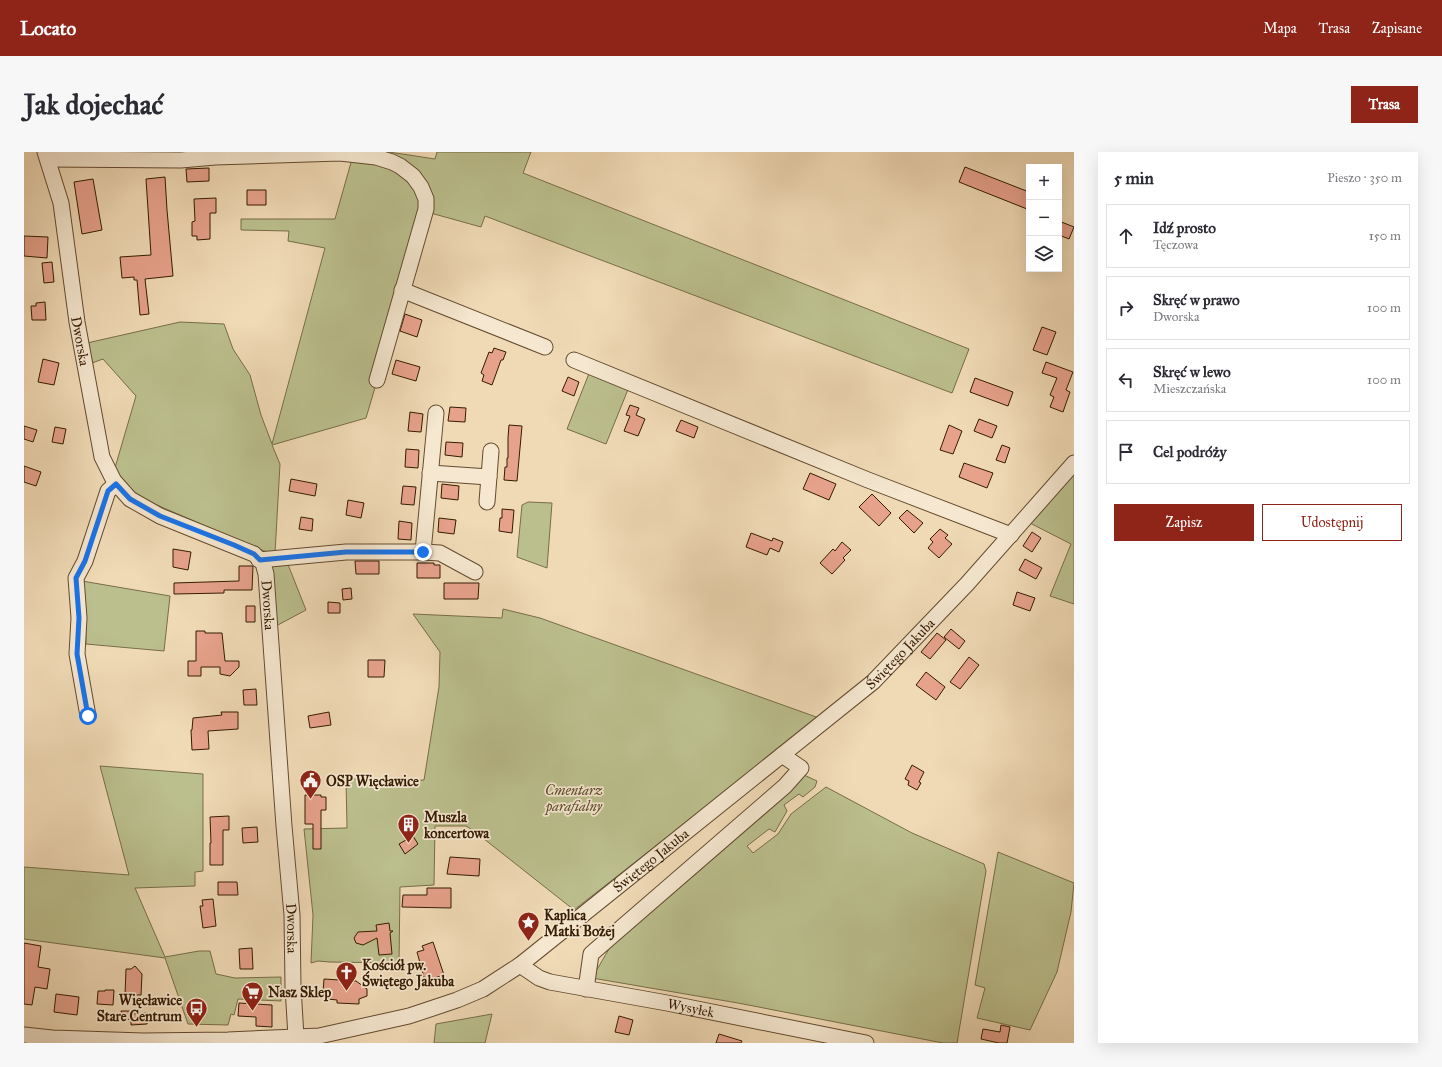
<!DOCTYPE html>
<html lang="pl">
<meta charset="utf-8">
<style>
:root{--surface:#fff;--page:#f7f7f7;--text:#2b2b33;--muted:#7c7c81;--line:#e1e1e2;--accent:#8f2418}
body{margin:0;font-family:"IM FELL Great Primer",serif;background:var(--page);color:var(--text)}
.controls{position:absolute;right:12px;top:12px;display:grid;overflow:hidden;border-radius:0px;box-shadow:0 4px 16px #0002}
.controls button{width:36px;height:36px;display:grid;place-items:center;padding:0;border:0;border-bottom:1px solid var(--line);background:var(--surface);color:var(--text);font:20px sans-serif}
.stop{position:absolute;width:12px;height:12px;margin:-9px;border:3px solid #1a73e8;border-radius:50%;background:#fff}
.stop.end{background:#1a73e8;border-color:#fff;box-shadow:0 1px 4px #0008}
.list{margin:0;padding:0;list-style:none}
h2{display:flex;justify-content:space-between;align-items:center;height:52px;margin:0;padding:0 16px;font-size:17px}
h2 small{font-size:13px;font-weight:400;color:var(--muted)}
.list li{display:grid;grid-template-columns:26px 1fr auto;gap:12px;align-items:center;box-sizing:border-box;height:64px;margin:0 8px 8px;padding:0 8px;border:1px solid var(--line);border-radius:0px}
.list b{display:block;font-size:15px;white-space:nowrap}
.list p{margin:0;font-size:13px;white-space:nowrap;color:var(--muted)}
.list em{font-size:13px;font-style:normal;color:var(--muted)}
.actions{display:flex;gap:8px;padding:12px 16px}
.actions a{flex:1;padding:9px 0;border:1px solid var(--accent);border-radius:0px;text-align:center;font-size:14px;color:var(--accent)}
.actions .main{background:var(--accent);color:#fff}
.icon{flex:none;width:22px;height:22px;fill:none;stroke:currentColor;stroke-width:2;stroke-linecap:round;stroke-linejoin:round}
.map{position:relative;flex:none;width:1050px;height:891px;overflow:hidden;border-radius:0px}
header{display:flex;align-items:center;gap:24px;box-sizing:border-box;height:56px;padding:0 20px;background:var(--accent);color:#fff}
header strong{font-size:19px}
nav{display:flex;gap:22px;margin-inline-start:auto;font-size:14px}
.intro{display:flex;align-items:center;justify-content:space-between;box-sizing:border-box;height:96px;padding:0 24px}
h1{margin:0;font-size:28px}
.button{padding:10px 18px;border-radius:0px;background:var(--accent);color:#fff;font-size:14px;font-weight:700}
main{display:flex;gap:24px;padding:0 24px}
aside{flex:1;background:var(--surface);border-radius:0px;box-shadow:0 4px 16px #0002}
.map>svg:first-child{display:block}
.green{fill:#bbbf8d;stroke:#786d48}
.building{fill:#e7a28c;stroke:#351b02}
.lines{fill:none;stroke-linecap:round;stroke-linejoin:round}
.minor-casing{stroke:#644b2f;stroke-width:17}
.minor{stroke:#f5e7d0;stroke-width:15}
.route{stroke:#1a73e8;stroke-width:5}
.labels{text-anchor:middle;stroke-width:3.5;stroke-linejoin:round;paint-order:stroke}
.street-label{font-size:14px;fill:#351b02;stroke:#f5e7d0}
.poi-label{font-size:14px;font-weight:bold;fill:#351b02;stroke:#f5e7d0;text-anchor:start}
.park-label{font-size:14px;font-style:italic;fill:#5d4c2c;stroke:#f5e7d0}
</style>
<header>
<strong>Locato</strong>
<nav><a>Mapa</a><a>Trasa</a><a>Zapisane</a></nav>
</header>
<div class="intro"><h1>Jak dojechać</h1><a class="button">Trasa</a></div>
<main>
<div class="map">
<svg width="1050" height="891" viewBox="0 0 1050 891">
<rect width="100%" height="100%" fill="#f0dab6"/>
<filter id="stains"><feTurbulence type="fractalNoise" baseFrequency=".005" numOctaves="4"/><feColorMatrix values="0 0 0 0 .2 0 0 0 0 .09 0 0 0 0 .02 0 0 0 .5 -.17"/></filter>
<radialGradient id="worn" r=".72"><stop offset=".6" stop-color="#630" stop-opacity="0"/><stop offset="1" stop-color="#630" stop-opacity=".3"/></radialGradient>
<path class="green" d="M330,0H365L411,7L413,0H507L499,21L945,197L928,241L461,64L457,75L403,60L342,266L248,293L256,312L251,401L240,399L114,345L90,319L112,244L79,207L68,211L63,191L156,170L200,172L209,197L226,223L237,263L248,292L301,96L264,89L265,79L217,78V67H311Z
M566,219L605,235L582,292L543,277Z
M1050,319V452L1026,444L1047,392L1004,370Z
M504,350L528,351L523,416L493,405L498,353Z
M263,410L282,458L252,474L248,411Z
M58,429L146,444L140,499L62,492L61,454Z
M479,457L516,466L795,566L550,758L450,679L442,674H411L410,733L376,735L375,811L306,810L294,809L287,811L289,763L280,677L323,676L322,627H360L364,630L400,628L415,535L416,500L389,462L478,466Z
M76,614L179,622V719L171,720V734L111,736L141,805L175,799H186L192,822L211,826L257,825V849L214,847L210,863L207,862L204,873L164,872L141,806L0,787V715L105,723Z
M780,623L793,629L791,635L779,645L775,642L760,653L763,659L751,680L745,677L723,694L729,701L754,682L767,662L802,635L888,681L960,712L962,719L933,891H919L714,851L568,826L592,785Z
M974,700L1050,731L1047,760L1033,820L1006,878L953,866L961,836L951,833Z
M468,862L461,891H410L412,872Z"/>
<path class="building" d="M941,15L1005,40V51L1003,57L935,30Z
M185,16V29L163,30L162,17Z
M141,25L143,58L149,124L121,127L125,162L116,163L113,128H110V125L98,126L96,105L127,103L122,27Z
M69,27L78,78L58,82L50,30Z
M223,38H242V53H223Z
M192,46V61H186V87L173,88V84H168V70L171,69L170,47Z
M1035,69L1050,75L1045,87L1035,83Z
M0,84L24,85L23,106L0,104Z
M28,110L30,130L20,131L18,111Z
M21,150L22,168H8L7,154H12V151Z
M381,162L398,168L393,185L376,179Z
M1018,175L1032,180L1023,203L1009,198Z
M470,196L482,200L479,208H477L468,233L458,229L460,223L457,221L465,200L468,201Z
M19,207L35,211L30,233L14,230Z
M372,208L396,215L392,229L368,222Z
M1022,210L1049,220L1042,238L1046,240L1039,260L1026,255L1030,245L1026,243L1033,226L1018,221Z
M544,225L555,230L550,244L538,239Z
M951,226L989,240L984,254L946,240Z
M606,253L615,256L612,263L621,267L614,284L600,279L606,264L602,263Z
M426,255L442,256L441,270L424,269Z
M386,260L399,262L397,280L384,279Z
M955,267L973,274L968,286L950,279Z
M657,268L674,275L670,286L652,279Z
M485,273L498,274L493,329L480,328L481,315H483V306H484V286Z
M925,273L938,279L929,302L916,298Z
M0,274L13,278L9,290L0,287Z
M31,275L42,277L39,292L28,290Z
M422,290L439,291L438,305L421,303Z
M978,293L986,296L981,311L972,308Z
M382,297L395,298L394,316L381,315Z
M940,311L969,321L963,336L935,325Z
M0,314L17,320L12,334L0,330Z
M786,321L812,332L805,348L779,337Z
M267,327L293,332L291,344L265,339Z
M418,332L435,334L434,348L417,346Z
M379,334L392,335L390,353L377,352Z
M848,342L867,361L855,374L835,355Z
M324,348L340,351L337,366L322,363Z
M478,357L490,358L488,381L475,379L476,366H478Z
M883,358L899,371L890,381L875,366Z
M277,365L289,367L288,379L275,377Z
M415,366L432,368L430,382L414,380Z
M375,369L388,371L387,388L374,387Z
M916,377L924,383L921,386L928,392L915,406L904,396L909,390L906,387Z
M1008,380L1017,386L1008,400L999,394Z
M727,381L748,389L749,386L759,390L755,400L746,396L743,403L722,395Z
M818,390L827,398L819,406L821,408L808,422L796,411L809,397L811,399Z
M149,397L167,400L164,418L149,415Z
M1001,407L1018,416L1012,427L995,418Z
M331,409H355V422H332Z
M393,411H410V413H416V426H393Z
M215,414H229L228,438H200V441L150,442V431L215,429Z
M420,431H455L454,447H420Z
M327,436L328,447L319,448L318,437Z
M993,440L1011,446L1006,459L989,453Z
M304,450L316,451V461H304Z
M222,454H231V470H222Z
M927,477L941,489L935,497L920,485Z
M172,479H181V481H198L201,509H215V515L206,524L196,522V515H177V524H164V509H172Z
M913,481L922,488L906,507L897,500Z
M945,505L955,513L936,537L926,530Z
M344,508H361L360,525H344Z
M902,520L921,535L912,548L892,533Z
M232,537L233,553H220L219,538Z
M197,560H214V577L184,579L185,597L168,598L167,578H168L169,566L198,563Z
M305,560L307,573L286,576L284,564Z
M888,613L900,620L895,630L897,631L893,638L884,633L885,629L881,627Z
M281,643H297V645H302V658H297V697H289V672H281Z
M205,664V678H199V713H186V691H187L186,665Z
M233,675L234,690L219,691L218,676Z
M389,684L394,692L381,702L375,692Z
M426,705L456,707L455,724L423,722Z
M194,730H213L214,743H194Z
M403,736H427V756L378,755L379,743H403Z
M189,747L192,774L179,776L176,754H179L178,748Z
M365,771L366,779H369L366,781L368,802L355,803L353,786L339,793L332,791L330,786L334,780L353,779L352,773Z
M409,790L420,823L401,829L393,800L400,798L398,794Z
M0,791L17,794L14,815L26,817L23,837L11,835L8,853L0,852Z
M228,796L229,817H216L215,797Z
M111,814L118,822L117,843H101L102,817H107Z
M300,827L332,829L343,837V844L335,847V852L313,851V848L304,847V841L299,840Z
M81,838H90L89,853L73,852L74,839H81Z
M32,842L55,845L53,863L30,860Z
M215,851L248,853V875L232,874V865L214,864Z
M97,859H106L107,862L123,861V872L107,873V867L98,868Z
M595,864L609,868L605,883L591,880Z
M977,873L986,875L983,891H975L957,887L959,877L976,880Z
M695,882L718,889L717,891H692Z"/>
<g class="lines">
<defs>
<g id="minor">
<path id="s1" d="M21,0L37,51L53,170L78,305L90,329L106,347L136,364L230,402L239,411L242,422L260,674L268,763L269,835L272,885"/>
<path d="M24,7L157,8L191,5L316,1L352,5L368,10L376,14L389,24L397,35L402,47V57L353,228"/>
<path d="M378,138L521,195"/>
<path d="M550,208L844,328L987,383"/>
<path d="M406,321L465,325"/>
<path d="M463,350L467,299"/>
<path d="M399,400L412,261"/>
<path d="M235,408L322,400H399L416,401L451,420"/>
<path d="M64,564L53,502L55,466L52,426L61,409L84,339L92,332"/>
<path id="s2" d="M496,813L515,826L526,830L643,851L842,891"/>
<path d="M562,837L567,802L761,634L777,616L758,603"/>
<path id="s3" d="M0,883L28,886L119,889L204,888L295,884L385,864L433,848L459,837L496,813L849,530L943,432L1050,311"/>
</g>
</defs>
<use href="#minor" class="minor-casing"/>
<use href="#minor" class="minor"/>
</g>
<g class="lines">
<path class="route" d="M64,564L53,502L55,466L52,426L61,409L84,339L92,332L106,347L136,364L210,393L230,402L236,408L322,400H399"/>
</g>
<defs>
<symbol id="civic-pin" viewBox="-11 -11 22 30"><path d="M0 17L-7.5 6A9.5 9.5 0 1 1 7.5 6Z" fill="#8f2418" stroke="#f5e7d0"/><path d="M-.6-6.5H3V-4.5H.6V-3L4-1V1h2V6H-6V1h2V-1L-.6-3ZM-1.2 2.5V6h2.4V2.5Z" fill="#fff"/></symbol>
<symbol id="building-pin" viewBox="-11 -11 22 30"><path d="M0 17L-7.5 6A9.5 9.5 0 1 1 7.5 6Z" fill="#8f2418" stroke="#f5e7d0"/><path d="M-4-6H4V6H1V3H-1V6H-4ZM-2.5-4.3h1.7v1.8h-1.7ZM.8-4.3h1.7v1.8H.8ZM-2.5-1h1.7V.8h-1.7ZM.8-1h1.7V.8H.8Z" fill="#fff"/></symbol>
<symbol id="sight-pin" viewBox="-11 -11 22 30"><path d="M0 17L-7.5 6A9.5 9.5 0 1 1 7.5 6Z" fill="#8f2418" stroke="#f5e7d0"/><path d="M0-6L1.8-2.2L6-1.7L2.9 1.2L3.7 5.4L0 3.3L-3.7 5.4L-2.9 1.2L-6-1.7L-1.8-2.2Z" fill="#fff"/></symbol>
<symbol id="church-pin" viewBox="-11 -11 22 30"><path d="M0 17L-7.5 6A9.5 9.5 0 1 1 7.5 6Z" fill="#8f2418" stroke="#f5e7d0"/><path d="M-1.2-6h2.4v3.5h3.3v2.4h-3.3V6h-2.4V-.1h-3.3v-2.4h3.3Z" fill="#fff"/></symbol>
<symbol id="supermarket-pin" viewBox="-11 -11 22 30"><path d="M0 17L-7.5 6A9.5 9.5 0 1 1 7.5 6Z" fill="#8f2418" stroke="#f5e7d0"/><path d="M-6-5.5h2.5l.6 2H6L4.5 2H-2.5L-4.4-4H-6ZM-1.5 3.2a1.3 1.3 0 1 0 .1 0ZM3 3.2a1.3 1.3 0 1 0 .1 0Z" fill="#fff"/></symbol>
<symbol id="bus-pin" viewBox="-11 -11 22 30"><path d="M0 17L-7.5 6A9.5 9.5 0 1 1 7.5 6Z" fill="#8f2418" stroke="#f5e7d0"/><path d="M-5-6H5V4H4V6H2V4H-2V6H-4V4H-5ZM-3.5-4V0h7V-4ZM-3.5 1.2v1.5H-2V1.2ZM2 1.2v1.5H3.5V1.2Z" fill="#fff"/></symbol>
</defs>
<g fill-rule="evenodd">
<use href="#civic-pin" x="274" y="616" width="25" height="34"/>
<use href="#building-pin" x="372" y="660" width="25" height="34"/>
<use href="#sight-pin" x="492" y="758" width="25" height="34"/>
<use href="#church-pin" x="310" y="808" width="25" height="34"/>
<use href="#supermarket-pin" x="216" y="828" width="25" height="34"/>
<use href="#bus-pin" x="160" y="844" width="25" height="34"/>
</g>
<g class="labels">
<g class="street-label">
<text dy="5" stroke="none"><textPath href="#s1" startOffset="193">Dworska</textPath></text>
<text dy="5" stroke="none"><textPath href="#s1" startOffset="553">Dworska</textPath></text>
<text dy="5" stroke="none"><textPath href="#s3" startOffset="1002">Świętego Jakuba</textPath></text>
<text dy="5" stroke="none"><textPath href="#s3" startOffset="678">Świętego Jakuba</textPath></text>
<text dy="5" stroke="none"><textPath href="#s1" startOffset="877">Dworska</textPath></text>
<text dy="5" stroke="none"><textPath href="#s2" startOffset="178">Wysyłek</textPath></text>
</g>
<g class="poi-label">
<text x="302" y="634">OSP Więcławice</text>
<text x="400" y="670">Muszla<tspan x="400" dy="16">koncertowa</tspan></text>
<text x="520" y="768">Kaplica<tspan x="520" dy="16">Matki Bożej</tspan></text>
<text x="338" y="818">Kościół pw.<tspan x="338" dy="16">Świętego Jakuba</tspan></text>
<text x="244" y="845">Nasz Sklep</text>
<text x="158" y="853" text-anchor="end">Więcławice<tspan x="158" dy="16">Stare Centrum</tspan></text>
</g>
<g class="park-label">
<text x="550" y="643">Cmentarz<tspan x="550" dy="16">parafialny</tspan></text>
</g>
</g>
<rect width="100%" height="100%" filter="url(#stains)"/>
<rect width="100%" height="100%" fill="url(#worn)"/>
</svg>
<div class="controls">
<button>+</button>
<button>−</button>
<button><svg class="icon" aria-label="layers" viewBox="0 0 24 24"><path d="M12 4l9 5-9 5-9-5zM3 14l9 5 9-5"/></svg></button>
</div>
<div class="stop" style="left:64px;top:564px"></div>
<div class="stop end" style="left:399px;top:400px"></div>
</div>
<aside>
<h2>5 min<small>Pieszo · 350 m</small></h2>
<ul class="list">
<li><svg class="icon" aria-label="ahead" viewBox="0 0 24 24"><path d="M12 20V5M6 11l6-6 6 6"/></svg><div><b>Idź prosto</b><p>Tęczowa</p></div><em>150 m</em></li>
<li><svg class="icon" aria-label="right" viewBox="0 0 24 24"><path d="M7 20v-9h11M14 6l5 5-5 5"/></svg><div><b>Skręć w prawo</b><p>Dworska</p></div><em>100 m</em></li>
<li><svg class="icon" aria-label="left" viewBox="0 0 24 24"><path d="M17 20v-9H6M10 6l-5 5 5 5"/></svg><div><b>Skręć w lewo</b><p>Mieszczańska</p></div><em>100 m</em></li>
<li><svg class="icon" aria-label="arrive" viewBox="0 0 24 24"><path d="M6 21V4h12l-3 4 3 4H6"/></svg><div><b>Cel podróży</b></div></li>
</ul>
<div class="actions"><a class="main">Zapisz</a><a>Udostępnij</a></div>
</aside>
</main>
